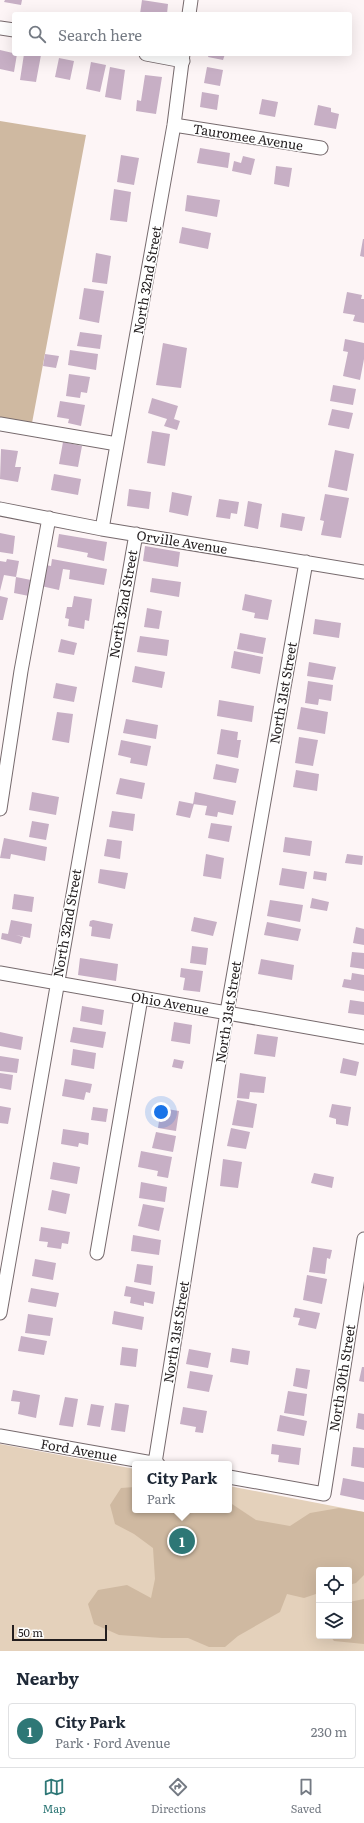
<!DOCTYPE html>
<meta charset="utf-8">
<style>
:root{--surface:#fff;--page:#f2f2f3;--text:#1f2937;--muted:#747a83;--line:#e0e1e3;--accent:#2e7776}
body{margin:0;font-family:Literata,serif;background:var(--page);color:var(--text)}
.controls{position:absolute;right:12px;bottom:12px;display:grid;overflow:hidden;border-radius:4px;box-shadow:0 4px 16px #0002}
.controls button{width:36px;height:36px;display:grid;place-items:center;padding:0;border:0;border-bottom:1px solid var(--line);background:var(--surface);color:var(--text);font:20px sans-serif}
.scale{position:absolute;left:12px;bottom:10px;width:95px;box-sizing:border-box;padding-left:4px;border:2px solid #231e1f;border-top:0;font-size:11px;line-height:14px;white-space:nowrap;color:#231e1f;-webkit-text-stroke:3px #fff;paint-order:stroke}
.you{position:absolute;left:161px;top:1112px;width:14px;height:14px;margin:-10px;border:3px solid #fff;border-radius:50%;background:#1a73e8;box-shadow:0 0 0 6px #1a73e833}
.badge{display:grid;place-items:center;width:26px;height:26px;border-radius:50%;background:var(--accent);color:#fff;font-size:13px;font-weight:700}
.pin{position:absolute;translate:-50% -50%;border:2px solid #fff;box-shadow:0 1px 4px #0006}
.popup{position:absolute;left:132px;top:1461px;width:100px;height:52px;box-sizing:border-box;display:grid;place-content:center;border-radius:4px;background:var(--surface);filter:drop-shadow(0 1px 3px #0005);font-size:13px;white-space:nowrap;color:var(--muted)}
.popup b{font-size:15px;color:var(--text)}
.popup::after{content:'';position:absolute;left:50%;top:100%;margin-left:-8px;border:8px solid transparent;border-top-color:var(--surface)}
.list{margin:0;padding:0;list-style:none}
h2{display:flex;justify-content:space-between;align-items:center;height:52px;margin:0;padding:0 16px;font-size:17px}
h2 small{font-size:13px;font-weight:400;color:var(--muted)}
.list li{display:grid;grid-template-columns:26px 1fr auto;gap:12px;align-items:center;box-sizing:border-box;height:56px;margin:0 8px 8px;padding:0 8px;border:1px solid var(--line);border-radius:4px}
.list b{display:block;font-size:15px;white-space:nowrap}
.list p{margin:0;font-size:13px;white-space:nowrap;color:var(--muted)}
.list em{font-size:13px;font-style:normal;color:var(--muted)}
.icon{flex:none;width:22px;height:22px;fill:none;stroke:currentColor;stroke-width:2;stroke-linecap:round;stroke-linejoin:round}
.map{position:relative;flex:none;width:364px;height:1651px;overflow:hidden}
.search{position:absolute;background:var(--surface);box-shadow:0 4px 16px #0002;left:12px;right:12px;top:12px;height:44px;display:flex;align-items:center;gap:10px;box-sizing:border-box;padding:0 14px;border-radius:4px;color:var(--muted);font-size:15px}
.sheet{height:116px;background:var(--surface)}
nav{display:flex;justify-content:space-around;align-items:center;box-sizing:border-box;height:56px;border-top:1px solid var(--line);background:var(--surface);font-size:11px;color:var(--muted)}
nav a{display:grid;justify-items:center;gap:2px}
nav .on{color:var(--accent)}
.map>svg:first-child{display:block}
.green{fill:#e4d1bb;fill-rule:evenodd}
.forest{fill:#cfb9a1}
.building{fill:#c7afc5}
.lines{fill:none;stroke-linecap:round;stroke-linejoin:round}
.minor-casing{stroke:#766a6d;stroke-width:15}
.minor{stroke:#fff;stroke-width:13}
.labels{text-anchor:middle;stroke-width:3;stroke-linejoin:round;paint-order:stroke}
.street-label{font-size:13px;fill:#231e1f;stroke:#fff}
</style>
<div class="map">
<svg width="364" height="1651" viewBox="0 0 364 1651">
<rect width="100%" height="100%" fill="#fdf5f6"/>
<path class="green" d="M0,1444L135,1469V1510H229V1486L364,1512V1651H0ZM319,1570H349V1636H319Z"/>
<path class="forest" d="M0,121L86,135L32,423L0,418Z
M135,1487V1510H229V1502L256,1520L290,1526L310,1513L339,1508L364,1512V1575L356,1583L349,1585V1570H319V1593L304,1598L287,1594L280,1612L238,1636L225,1647H209L188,1638H162L119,1635L94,1624L88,1604L98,1590L127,1585L151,1598L155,1579L153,1548L134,1534L115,1524L110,1505L121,1488Z
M364,1599V1644L334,1641L330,1636H349V1602Z"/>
<path class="building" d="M5,0H22L21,5L4,2Z
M142,0L168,4L167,14H140Z
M0,50L17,54L14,72L0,69Z
M24,54L41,55L36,82L20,80Z
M209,54H225L223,60L208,57Z
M59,58L74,61L70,80L55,77Z
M91,62L106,65L100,92L86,89Z
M110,67L125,70L121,100L105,97Z
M207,67L223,70L220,86L204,83Z
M145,75L162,77L156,114L136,111L137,100L141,101Z
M202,92L219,95L217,110L200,107Z
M262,99L278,102L275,117L259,114Z
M318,105L331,108V112L339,114L336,129L314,125Z
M200,148L230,153L228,168L197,163Z
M121,155L139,158L134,185L117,182Z
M243,156L255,159L251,175L232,171L234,161L241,163Z
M276,166L292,168L289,187L274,184Z
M114,189L131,192L127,222L110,220Z
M187,195L220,200L217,217L185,211Z
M182,227L211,233L208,249L179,243Z
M363,239H364V257L360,256Z
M96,253L111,256L107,284L92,282Z
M84,288L104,291L99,323L79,319Z
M347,292L362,295L361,299H364V323L353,321L355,315L343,313Z
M80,332L102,335L100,349L77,346Z
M345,339L364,343V359L360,380L343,376L348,352L343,351Z
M163,343L187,348L181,388L156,385Z
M70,350L98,354L96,370L68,365Z
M45,354L59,356L56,368L43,366Z
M69,374L90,377L87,393L81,392L80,398L66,396Z
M333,385L356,389L353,405L330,401Z
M152,398L178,406L174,419L180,421L177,430L164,426L167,419L148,413Z
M60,401L85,405L81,426L68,423L69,419L57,417Z
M332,409L353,413L349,429L328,425Z
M152,431L170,434L165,466L147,463Z
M63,442L82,446L78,467L59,464Z
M1,449L18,451L15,467H21L18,482L0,479Z
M335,450L354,454L347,491L328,487Z
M54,474L81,479L78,495L51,490Z
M129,489L151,492L149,509L127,506Z
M172,492L192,496L188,516L169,512Z
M325,494L349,498L341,538L321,535L324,521L320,520Z
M219,499L239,502L237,514L231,513L230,519L216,517Z
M248,501L262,504L258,529L244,526Z
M282,513L305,517L302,531L280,527Z
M0,533L15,536L13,554L0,552Z
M59,534L107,542L104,561L87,557L88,553L57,547Z
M145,546L180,552L178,567L143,561Z
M7,559L19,561L16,577L4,575L0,591V561L6,562Z
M52,559L107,569L104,585L69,579L70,570L63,569L59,590L41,586L45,565L51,566Z
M16,577L31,580L29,596L14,593Z
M152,578L181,582L179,597L150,592Z
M245,594L272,600L268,620L254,618L255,613L242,610Z
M0,596L8,598L3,620H0Z
M74,596L92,599L89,621L85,620L84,629L68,626L69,619L65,618L67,607H72Z
M147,608L162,611L159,629L144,627Z
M315,619L341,623L339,638L313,634Z
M240,633L266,638L263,654L237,649Z
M140,636L169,640L167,656L137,652Z
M61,639L77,643L74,655L58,652Z
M234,651L263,657L260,674L231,668Z
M309,662L336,667L333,680L307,676Z
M135,666L165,672L162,688L132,682Z
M308,681L333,685L331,701L319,699L318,705L305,703Z
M56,683L77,687L74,702L53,698Z
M219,700L254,706L252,722L217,716Z
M301,707L328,712L325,734L297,729Z
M57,712L73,714L69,743L52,740Z
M126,719L158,725L156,739L123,733Z
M221,729L238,732L237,740H241L238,758L217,754Z
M299,737L318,740L313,766L295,763Z
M121,740L151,746L147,766L130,763L131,758L118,755Z
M216,764L239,769L236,783L213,779Z
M296,770L319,774L317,791L293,787Z
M120,778L145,783L142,799L116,794Z
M32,792L59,797L56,815L29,810Z
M195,792L236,801L233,815L218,812L217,817L205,815L207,806L193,804Z
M179,801L194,804L190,818L176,815Z
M112,811L135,814L133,831L109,827Z
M32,821L49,824L46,840L29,837Z
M211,823L232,826L229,842L208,838Z
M285,837L312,841L310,856L283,852Z
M4,838L47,847L45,861L11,854L10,859L0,858Z
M107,839L122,841L120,859L104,856Z
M206,854L224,858L221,879L203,876Z
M347,854L363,856L362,865L345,863Z
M282,868L307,872L304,889L279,885Z
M100,869L128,873L125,889L98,883Z
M314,871L327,873L326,881L313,879Z
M14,894L34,897L32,912L12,909Z
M312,898L329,902L327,911L310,908Z
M270,900L303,905L300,922L267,916Z
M194,917L217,922L213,936L191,931Z
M11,920L32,924L30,938L16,935L23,937L21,944L1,939L2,933L8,934Z
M93,920L113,924L110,939L91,936L92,927L89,926L90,921Z
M267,922L301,929L298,941L264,935Z
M356,927L364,929V945L353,943Z
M192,946L208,948L206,965L190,963Z
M352,952L364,953V969L350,967Z
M80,958L118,964L116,981L78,975Z
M261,959L294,965L292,980L258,974Z
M181,968L203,971L200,992L183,990L185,978L180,977Z
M352,973L364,975V991L342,987L344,979L351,980Z
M350,1000L364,1002V1015L348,1013Z
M82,1006L104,1010L102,1025L80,1021Z
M174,1022L192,1025L190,1044L171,1041Z
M73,1027L106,1032L103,1048L70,1042Z
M0,1032L23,1037L21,1050L0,1046Z
M257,1034L278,1037L275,1057L254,1054Z
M73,1049L96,1053L94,1069L71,1065Z
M0,1056L19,1059L17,1073L0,1071Z
M343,1058L359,1062L356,1076L340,1073Z
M174,1059L184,1061L182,1069L172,1067Z
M0,1073L13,1075L11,1090L0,1088Z
M240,1073L266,1077L264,1093L250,1092L249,1099L237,1098Z
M65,1079L92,1084L90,1093L86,1092L84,1100L62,1096Z
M237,1100L257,1104L253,1128L232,1125Z
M332,1104L351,1107L348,1126L336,1124V1119L329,1117Z
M0,1106L11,1108L8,1124L0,1123Z
M93,1107L108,1109L106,1122L91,1120Z
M161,1108L179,1111L176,1131L158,1128Z
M231,1128L250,1132L246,1149L227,1146Z
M63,1129L89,1133L88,1145L79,1143L78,1147L61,1144Z
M156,1132L176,1136L173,1152L152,1148Z
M141,1151L172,1157L168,1178L157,1176L158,1171L138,1167Z
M223,1159L242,1162L238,1188L220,1186Z
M53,1162L80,1167L77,1184L50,1179Z
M314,1173L334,1177L332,1188L311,1183Z
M141,1182L167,1187L165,1202L139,1198Z
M52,1190L70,1194L66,1214L48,1210Z
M143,1204L164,1208L159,1231L138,1226Z
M41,1227L70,1232L68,1244L62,1243L61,1249L47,1247L48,1242L39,1241Z
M133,1235L161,1240L159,1255L131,1251Z
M313,1247L332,1250L330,1259L327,1258L325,1274L309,1272Z
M35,1259L56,1263L53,1280L32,1276Z
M137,1264L153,1266L151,1285L134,1282Z
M307,1275L327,1279L322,1304L303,1300Z
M126,1286L155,1292L153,1304L144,1302V1306L130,1303L131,1297L124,1296Z
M31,1288L59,1293L56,1307L28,1302Z
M295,1308L320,1313L316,1329L298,1325L300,1318L293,1317Z
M114,1311L144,1317L142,1330L112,1324Z
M28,1314L53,1318L50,1336L25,1333Z
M21,1336L47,1341L44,1355L18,1351Z
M122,1347L138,1349L136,1367L120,1365Z
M232,1348L250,1351L248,1365L230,1362Z
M189,1349L211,1353L208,1368L186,1364Z
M362,1367H364V1382L359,1381Z
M296,1368L310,1370L307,1389L293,1386Z
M190,1371L213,1375L209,1392L187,1388Z
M13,1390L40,1395L36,1418L18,1414L20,1402L11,1401Z
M288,1391L307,1394L304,1416L284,1413Z
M65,1397L78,1399L73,1427L59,1425Z
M115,1403L129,1405L125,1432L111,1430Z
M91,1404L104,1406L100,1427L87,1425Z
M183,1407L207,1411L203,1433L195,1432L196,1427L180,1424Z
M358,1413L364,1414V1430L356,1428Z
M280,1415L307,1421L304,1436L277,1431Z
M272,1444L301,1448L299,1465L278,1462L279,1455L271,1454Z
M353,1447L364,1448V1468L351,1466Z
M343,1478L364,1482V1500L340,1495Z"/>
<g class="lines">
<defs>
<path id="minor" d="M189,14L191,0
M0,28L14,30
M146,54L183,61
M174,125L321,148
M0,424L117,444
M0,509L102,529L364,572
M102,529L174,125L183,54
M0,809L21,671L49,518
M0,973L364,1037
M97,1253L141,998
M0,1313L136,534
M0,1436L158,1464
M155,1463L227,1012L306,562
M229,1477L324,1494L364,1239"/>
</defs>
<use href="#minor" class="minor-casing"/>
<use href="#minor" class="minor"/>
</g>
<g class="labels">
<g class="street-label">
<text transform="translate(248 137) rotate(9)" y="5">Tauromee Avenue</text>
<text transform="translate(147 280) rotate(-80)" y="5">North 32nd Street</text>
<text transform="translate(182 542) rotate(9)" y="5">Orville Avenue</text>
<text transform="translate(123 604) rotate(-80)" y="5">North 32nd Street</text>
<text transform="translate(283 693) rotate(-80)" y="5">North 31st Street</text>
<text transform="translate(67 923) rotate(-80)" y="5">North 32nd Street</text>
<text transform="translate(170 1003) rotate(10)" y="5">Ohio Avenue</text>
<text transform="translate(228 1012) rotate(-81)" y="5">North 31st Street</text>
<text transform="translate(176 1332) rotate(-81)" y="5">North 31st Street</text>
<text transform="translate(342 1378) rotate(-81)" y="5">North 30th Street</text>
<text transform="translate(79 1450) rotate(10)" y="5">Ford Avenue</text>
</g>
</g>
</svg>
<div class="controls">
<button><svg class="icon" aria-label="locate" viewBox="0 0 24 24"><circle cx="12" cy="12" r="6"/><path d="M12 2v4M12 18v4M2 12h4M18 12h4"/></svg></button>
<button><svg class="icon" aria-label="layers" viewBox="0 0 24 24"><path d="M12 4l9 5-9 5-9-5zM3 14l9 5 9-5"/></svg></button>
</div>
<div class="scale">50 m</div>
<div class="you"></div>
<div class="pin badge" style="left:182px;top:1541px">1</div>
<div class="popup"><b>City Park</b>Park</div>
<div class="search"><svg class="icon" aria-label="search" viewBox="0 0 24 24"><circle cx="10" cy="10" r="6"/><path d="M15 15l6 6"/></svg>Search here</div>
</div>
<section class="sheet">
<h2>Nearby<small></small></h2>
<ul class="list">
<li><span class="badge">1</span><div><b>City Park</b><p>Park · Ford Avenue</p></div><em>230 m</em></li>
</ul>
</section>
<nav>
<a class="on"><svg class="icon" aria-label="map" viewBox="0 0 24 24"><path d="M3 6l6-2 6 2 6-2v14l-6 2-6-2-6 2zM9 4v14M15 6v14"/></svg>Map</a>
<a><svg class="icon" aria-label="directions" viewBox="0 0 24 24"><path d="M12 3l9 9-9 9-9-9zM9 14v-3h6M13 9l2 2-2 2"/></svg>Directions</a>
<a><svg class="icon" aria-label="saved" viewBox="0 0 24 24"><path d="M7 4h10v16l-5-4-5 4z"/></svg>Saved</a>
</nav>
